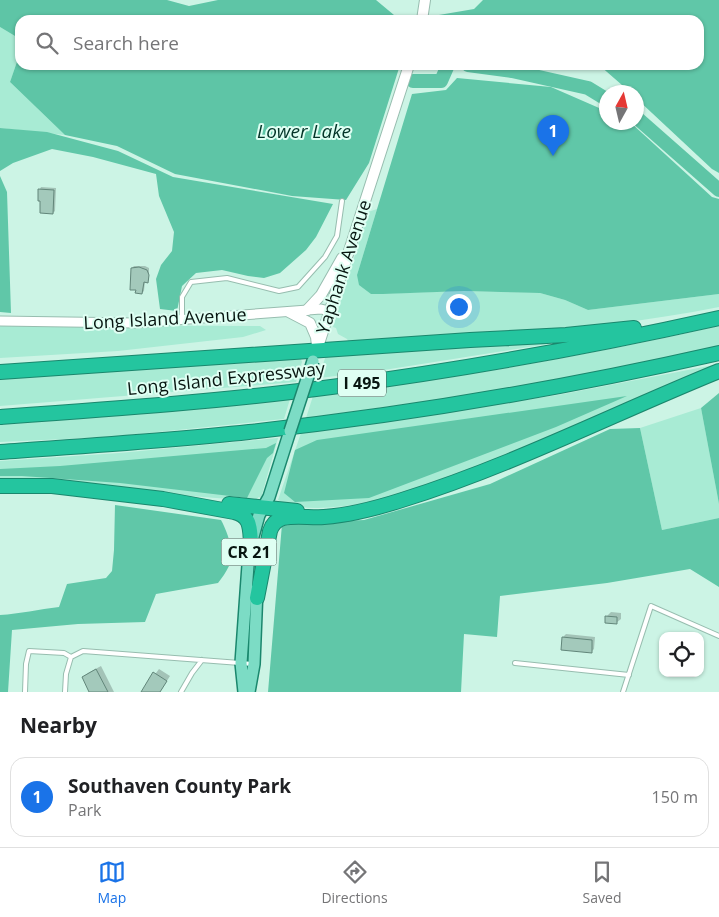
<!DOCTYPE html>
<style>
:root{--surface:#fff;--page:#f6f6f6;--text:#202124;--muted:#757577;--line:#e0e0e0;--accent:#1a73e8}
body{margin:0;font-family:"Open Sans",sans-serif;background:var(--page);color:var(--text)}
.controls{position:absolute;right:15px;bottom:15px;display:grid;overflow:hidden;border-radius:10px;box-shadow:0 1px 4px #0004}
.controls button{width:45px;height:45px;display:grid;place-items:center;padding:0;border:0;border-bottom:1px solid var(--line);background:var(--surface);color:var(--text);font:25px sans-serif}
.compass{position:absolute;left:599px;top:85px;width:45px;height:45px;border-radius:50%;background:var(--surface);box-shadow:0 1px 4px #0004;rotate:8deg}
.you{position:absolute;left:458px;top:306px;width:18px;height:18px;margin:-12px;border:4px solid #fff;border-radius:50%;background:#1a73e8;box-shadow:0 0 0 8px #1a73e833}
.badge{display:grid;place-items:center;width:32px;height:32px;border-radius:50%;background:var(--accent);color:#fff;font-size:16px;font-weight:700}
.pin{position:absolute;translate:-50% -41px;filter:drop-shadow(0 1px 2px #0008)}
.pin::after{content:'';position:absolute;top:26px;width:18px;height:15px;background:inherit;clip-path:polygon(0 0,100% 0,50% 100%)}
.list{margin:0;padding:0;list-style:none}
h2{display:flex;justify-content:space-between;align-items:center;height:65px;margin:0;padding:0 20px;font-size:21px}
h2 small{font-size:16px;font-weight:400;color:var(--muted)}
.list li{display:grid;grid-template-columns:32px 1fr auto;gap:15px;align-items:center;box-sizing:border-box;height:80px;margin:0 10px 10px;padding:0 10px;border:1px solid var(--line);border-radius:15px}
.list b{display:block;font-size:19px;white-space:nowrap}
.list p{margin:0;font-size:16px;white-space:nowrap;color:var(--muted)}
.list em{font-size:16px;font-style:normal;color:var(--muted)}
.icon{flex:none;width:28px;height:28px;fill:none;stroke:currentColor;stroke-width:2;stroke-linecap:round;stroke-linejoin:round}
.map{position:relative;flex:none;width:719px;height:692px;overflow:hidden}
.search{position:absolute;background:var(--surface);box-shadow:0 1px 4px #0004;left:15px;right:15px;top:15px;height:55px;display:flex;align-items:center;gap:12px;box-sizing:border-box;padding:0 18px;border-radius:15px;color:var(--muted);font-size:19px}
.sheet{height:155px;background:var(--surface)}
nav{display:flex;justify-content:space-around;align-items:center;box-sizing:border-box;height:70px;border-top:1px solid var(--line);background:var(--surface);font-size:14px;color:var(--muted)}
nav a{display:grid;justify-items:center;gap:2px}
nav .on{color:var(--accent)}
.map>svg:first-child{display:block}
.green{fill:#a8ebd4}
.forest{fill:#60c7a8}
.water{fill:#5ec5a6}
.shadow{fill:#0003}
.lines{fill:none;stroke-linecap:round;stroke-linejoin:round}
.river{stroke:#5ec5a6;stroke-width:14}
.building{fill:#a3c9bb;stroke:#62867a}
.service-casing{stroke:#97bdaf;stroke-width:6}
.tertiary-casing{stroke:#97bdaf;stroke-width:11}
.secondary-casing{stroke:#97bdaf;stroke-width:12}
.primary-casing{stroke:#1a876d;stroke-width:14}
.motorway-casing{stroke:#1a876d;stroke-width:16}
.service{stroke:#fff;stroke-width:4}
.tertiary{stroke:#fff;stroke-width:9}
.secondary{stroke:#fff;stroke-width:10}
.primary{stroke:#7cdcc5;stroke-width:11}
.motorway{stroke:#24c59f;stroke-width:14}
.primary-bridge-casing{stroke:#1a876d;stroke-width:14;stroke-linecap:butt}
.primary-bridge{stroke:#7cdcc5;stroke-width:11}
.labels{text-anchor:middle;stroke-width:4;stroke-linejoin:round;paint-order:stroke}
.shield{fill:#dffff3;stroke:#485b54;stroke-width:1}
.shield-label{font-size:16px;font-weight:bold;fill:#071510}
.street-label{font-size:18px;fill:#071510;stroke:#dffff3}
.water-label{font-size:19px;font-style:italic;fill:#033428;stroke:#dffff3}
</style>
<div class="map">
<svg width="719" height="692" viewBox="0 0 719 692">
<rect width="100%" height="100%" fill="#ccf4e5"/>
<path class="green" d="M0,27L20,39V53L10,82L65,135L0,128Z
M377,209L357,275L371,294L464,291L540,293L565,300L588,310L719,294V307C597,332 472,334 348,341L347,339L338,334L336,328L333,327L368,212Z
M0,325L260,326L266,330L243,337L118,351L0,358Z
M719,326V346L642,364L492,392L306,418L313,396C449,380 585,356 719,326Z
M548,339V344L384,370L319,378L325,358L328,355Z
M297,356L301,359L302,362L296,382L0,406V377Z
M719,364C667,387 614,409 562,431C490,463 358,526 280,503V501L278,500L301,433L558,395Z
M290,399L284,419L109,437L0,442V423L106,416Z
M701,408L719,504V518L662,530L640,428Z
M278,438L261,498L259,497L254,501L0,481V461L119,453Z"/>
<path class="forest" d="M483,0H719V173L712,169L637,99L636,92H630L599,65H699V20H433V16L474,9Z
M457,78L551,87L606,111V122L631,123L712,197L719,199V294L588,310L565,300L540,293L464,291L383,294H371L359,285L357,275L412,94L446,90Z
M0,128L47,132L118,151L173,177L333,204L316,237L306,250L280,273L264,278L248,276L222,270L196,273L182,286L177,311L160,309L156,279L161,265L172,251L174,232L159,196L156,174L93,157L52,149L13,163L0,171Z
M0,176L7,192L11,313L0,312Z
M719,393V504L701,408Z
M627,396L556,427L369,498L295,502L284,493L295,450L317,440Z
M640,428L662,530L719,518V587L690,569L607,583L500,596L497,637L464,634L461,692H268L282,524L364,520L490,484L610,429Z
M276,443L273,453L267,458L247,498L120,483L22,476H0V469L60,466L266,448Z
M115,505L221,520C227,531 236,554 229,566C226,572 222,578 218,583L156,594L145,622L78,624L12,630L8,692H0V615C20,614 39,609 59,607L67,584L106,578L112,571L114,550Z"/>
<path class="water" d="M0,0H167L189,6L218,0H376L400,20H20V39L0,27Z
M20,53V65H400L369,163L346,200L292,196L175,174L117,146L65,135L10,82Z"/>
<path class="shadow" d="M41,187L56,188L55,211L53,213L42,199H39L40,189Z
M134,266H145L149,268V280L145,281L144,291L142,293L132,268Z
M611,612L621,613V619L616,623L607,616Z
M566,634L595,637L594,649L591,652L562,649L563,637Z
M101,666L114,692H90L83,677L88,673Z
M159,669L170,676L160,692H142Z"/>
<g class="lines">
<path class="river" d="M468,65L512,71L588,88L606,99
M413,81H441L448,65
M636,117L719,190"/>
</g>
<path class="building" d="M38,189L54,190L53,214L40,213V201H38Z
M139,267L147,270L149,275L148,283L144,282L142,294L135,293L136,290H130L131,268Z
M605,616L617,617V624L605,623Z
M562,637L592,640V653L561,650Z
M96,669L108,692H89L82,677Z
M153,672L167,681L160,692H141Z"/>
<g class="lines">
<defs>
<path id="service" d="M182,319V297L191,282L227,278L279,291L298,287L325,257L337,236L342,201
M515,663L629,675
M25,692L26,664L29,651L64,653L71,657
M65,692L66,674L71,657L83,651L253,664
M181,692L192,673L202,660
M623,692L651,606L719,636"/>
<path id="tertiary" d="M0,321L136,323L321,309L329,311"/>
<path id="secondary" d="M422,20L425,0
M307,310L321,295L342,258
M289,312L310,323L316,337L317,346
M317,350L409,65"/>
<path id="primary" d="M244,692L241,663L249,551L259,515L269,497L290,431
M249,692L254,664L257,589"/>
<path id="motorway" d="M0,372L470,340L566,335L634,328
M0,417C113,409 227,401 339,386C467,369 593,346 719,318
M0,452C83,446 166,441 249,432C407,415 564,388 719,353
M0,486H52L163,499L234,512C251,516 250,528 251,543
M229,504L297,511
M257,598L270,531C272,525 276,520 283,518C296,515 311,518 324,517C351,515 377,508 402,500C511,466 613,414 719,371"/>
</defs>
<use href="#service" class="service-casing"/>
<use href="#tertiary" class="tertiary-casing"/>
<use href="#secondary" class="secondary-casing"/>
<use href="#primary" class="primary-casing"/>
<use href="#motorway" class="motorway-casing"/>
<use href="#service" class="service"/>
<use href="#tertiary" class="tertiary"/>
<use href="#secondary" class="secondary"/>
<use href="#primary" class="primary"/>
<use href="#motorway" class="motorway"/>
<defs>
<path id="primary-bridge" d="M290,431L313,361"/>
</defs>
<use href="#primary-bridge" class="primary-bridge-casing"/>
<use href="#primary-bridge" class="primary-bridge"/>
</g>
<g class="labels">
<g class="shield">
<rect x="338" y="369.5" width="48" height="27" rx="4"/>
<rect x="221.5" y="538.5" width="55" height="27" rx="4"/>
</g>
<g class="shield-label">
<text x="362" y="389">I 495</text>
<text x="249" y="558">CR 21</text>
</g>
<g class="street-label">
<text transform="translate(344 267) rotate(-72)" y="6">Yaphank Avenue</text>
<text transform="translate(165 319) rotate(-3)" y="6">Long Island Avenue</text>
<text transform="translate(226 379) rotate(-6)" y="6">Long Island Expressway</text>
</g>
<g class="water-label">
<text x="304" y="138">Lower Lake</text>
</g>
</g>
</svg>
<div class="controls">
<button><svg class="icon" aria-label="locate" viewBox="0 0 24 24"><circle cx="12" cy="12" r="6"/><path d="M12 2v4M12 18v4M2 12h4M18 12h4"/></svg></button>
</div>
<svg class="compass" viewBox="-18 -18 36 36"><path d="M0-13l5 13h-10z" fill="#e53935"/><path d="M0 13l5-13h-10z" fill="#757577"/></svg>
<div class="you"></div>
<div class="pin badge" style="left:553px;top:156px">1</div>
<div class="search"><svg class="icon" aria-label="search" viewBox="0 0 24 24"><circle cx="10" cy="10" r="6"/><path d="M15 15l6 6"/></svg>Search here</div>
</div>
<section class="sheet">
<h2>Nearby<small></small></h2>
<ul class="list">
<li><span class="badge">1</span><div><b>Southaven County Park</b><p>Park</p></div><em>150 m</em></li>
</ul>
</section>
<nav>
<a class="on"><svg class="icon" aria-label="map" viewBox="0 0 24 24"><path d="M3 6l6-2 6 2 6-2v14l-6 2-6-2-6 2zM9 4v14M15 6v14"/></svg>Map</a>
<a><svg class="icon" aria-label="directions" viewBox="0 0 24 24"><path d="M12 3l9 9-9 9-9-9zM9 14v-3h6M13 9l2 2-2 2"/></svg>Directions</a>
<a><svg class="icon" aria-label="saved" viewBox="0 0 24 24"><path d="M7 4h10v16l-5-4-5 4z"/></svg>Saved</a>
</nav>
